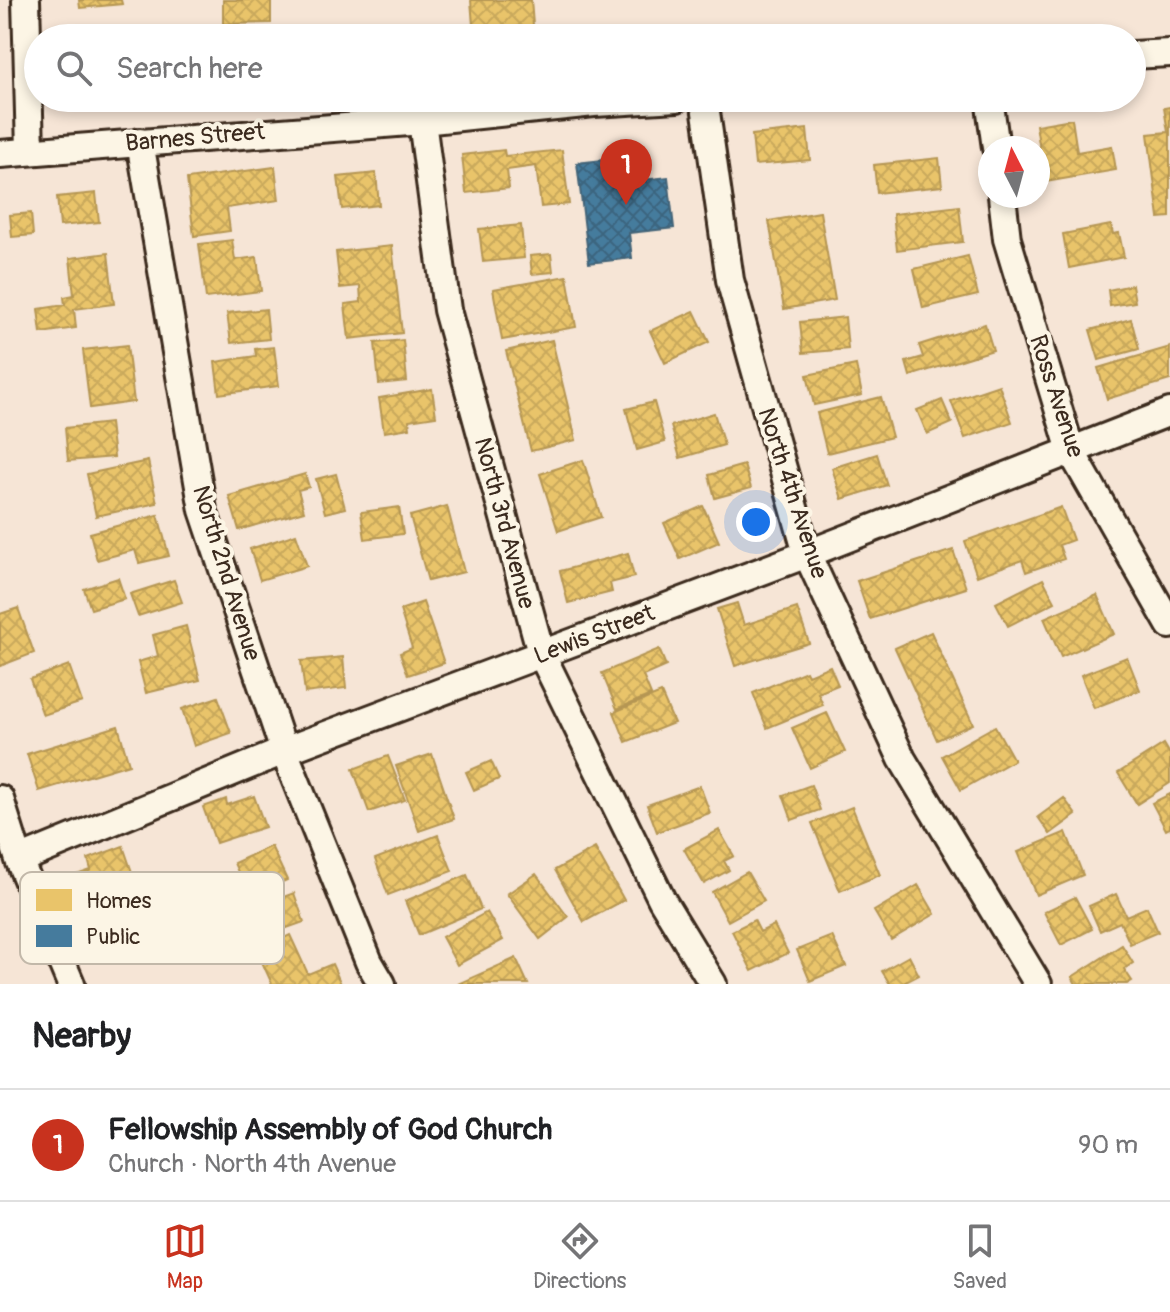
<!DOCTYPE html>
<meta charset="utf-8">
<style>
:root{--surface:#fff;--page:#f2f2f2;--text:#202124;--muted:#757577;--line:#e0e0e0;--accent:#c8321e}
body{margin:0;font-family:Pangolin,sans-serif;background:var(--page);color:var(--text)}
.compass{position:absolute;left:978px;top:136px;width:72px;height:72px;border-radius:50%;background:var(--surface);box-shadow:0 4px 12px #0003;rotate:354deg}
.you{position:absolute;left:756px;top:522px;width:28px;height:28px;margin:-20px;border:6px solid #fff;border-radius:50%;background:#1a73e8;box-shadow:0 0 0 12px #1a73e833}
.badge{display:grid;place-items:center;width:52px;height:52px;border-radius:50%;background:var(--accent);color:#fff;font-size:26px;font-weight:700}
.pin{position:absolute;translate:-50% -66px;filter:drop-shadow(0 2px 4px #0008)}
.pin::after{content:'';position:absolute;top:42px;width:28px;height:24px;background:inherit;clip-path:polygon(0 0,100% 0,50% 100%)}
.list{margin:0;padding:0;list-style:none}
h2{display:flex;justify-content:space-between;align-items:center;height:104px;margin:0;padding:0 32px;font-size:34px}
h2 small{font-size:26px;font-weight:400;color:var(--muted)}
.list li{display:grid;grid-template-columns:52px 1fr auto;gap:24px;align-items:center;box-sizing:border-box;height:112px;padding:0 32px;border-top:2px solid var(--line)}
.list b{display:block;font-size:30px;white-space:nowrap}
.list p{margin:0;font-size:26px;white-space:nowrap;color:var(--muted)}
.list em{font-size:26px;font-style:normal;color:var(--muted)}
.icon{flex:none;width:44px;height:44px;fill:none;stroke:currentColor;stroke-width:2;stroke-linecap:round;stroke-linejoin:round}
.map{position:relative;flex:none;width:1170px;height:984px;overflow:hidden}
.search{position:absolute;background:var(--surface);box-shadow:0 4px 12px #0003;left:24px;right:24px;top:24px;height:88px;display:flex;align-items:center;gap:20px;box-sizing:border-box;padding:0 28px;border-radius:44px;color:var(--muted);font-size:30px}
.sheet{height:216px;background:var(--surface)}
nav{display:flex;justify-content:space-around;align-items:center;box-sizing:border-box;height:112px;border-top:2px solid var(--line);background:var(--surface);font-size:22px;color:var(--muted)}
nav a{display:grid;justify-items:center;gap:4px}
nav .on{color:var(--accent)}
.map>svg:first-child{display:block}
.homes{fill:url(#homes-cross-hatch);stroke:#b59653;stroke-width:2}
.public{fill:url(#public-cross-hatch);stroke:#426377;stroke-width:2}
.lines{fill:none;stroke-linecap:round;stroke-linejoin:round}
.minor-casing{stroke:#3b2a1e;stroke-width:32}
.minor{stroke:#fcf5e5;stroke-width:26}
.labels{text-anchor:middle;stroke-width:8;stroke-linejoin:round;paint-order:stroke}
.street-label{font-size:24px;fill:#3b2a1e;stroke:#fcf5e5}
.key{fill:#fcf5e5;stroke:#c2b8a9;stroke-width:2}
.key-label{font-size:22px;fill:#3b2a1e}
</style>
<div class="map">
<svg width="1170" height="984" viewBox="0 0 1170 984">
<defs>
<pattern id="homes-cross-hatch" width="8" height="8" patternUnits="userSpaceOnUse" patternTransform="scale(2)"><rect width="8" height="8" fill="#e9c46a"/><path d="M0 0l8 8M0 8l8-8" fill="none" stroke="#c9a95b"/></pattern>
<pattern id="public-cross-hatch" width="8" height="8" patternUnits="userSpaceOnUse" patternTransform="scale(2)"><rect width="8" height="8" fill="#457b9d"/><path d="M0 0l8 8M0 8l8-8" fill="none" stroke="#3b657f"/></pattern>
</defs>
<rect width="100%" height="100%" fill="#f6e5d6"/>
<filter id="ink" filterUnits="userSpaceOnUse"><feTurbulence type="fractalNoise" baseFrequency=".0125" numOctaves="2"/><feDisplacementMap in="SourceGraphic" scale="16" xChannelSelector="R" yChannelSelector="G"/><feConvolveMatrix kernelMatrix="1 2 1 2 8 2 1 2 1" color-interpolation-filters="sRGB"/></filter>
<g filter="url(#ink)">
<path class="homes" d="M79,0H121L122,4L80,8Z
M223,0H271V23L223,24Z
M471,0H531L534,38H502V35L474,38Z
M112,26V38H67V29Z
M113,98H128L129,110H114Z
M1170,107V217L1159,218L1148,134L1168,132L1164,108Z
M1072,119L1077,152L1112,146L1116,170L1045,182L1036,125Z
M807,129L810,160L755,165L752,135Z
M504,150L505,156L562,150L569,204L541,207L536,166L507,170L509,188L466,193L462,155Z
M939,158L942,186L877,193L874,165Z
M275,167L279,200L227,208L230,231L194,236L187,179Z
M376,173L379,205L342,209L338,177Z
M96,193L99,222L60,226L57,197Z
M959,206L963,242L897,250L893,214Z
M820,212L835,300L784,309L769,221Z
M31,213L33,235L12,237L10,215Z
M521,225L524,258L483,262L479,229Z
M1111,225L1113,234L1119,233L1124,257L1069,268L1063,234Z
M232,240L235,260L257,257L261,291L206,298L199,244Z
M392,246L402,333L349,339L345,304L361,302L360,286L340,288L336,252Z
M108,253L114,304L74,309L76,328L41,333L38,309L65,305L64,297L74,295L70,258Z
M551,254L553,272L532,274L530,256Z
M968,256L978,295L923,308L914,269Z
M567,276L576,327L502,340L493,289Z
M1132,285L1135,302L1110,306L1108,290Z
M266,309L269,339L231,343L227,313Z
M694,311L709,342L665,363L650,331Z
M845,317L848,349L803,353L800,322Z
M1131,319L1139,349L1099,360L1090,330Z
M985,324L993,350L910,376L906,362L923,357L919,345Z
M403,340L407,381L379,384L375,343Z
M552,340L576,440L531,451L506,351Z
M127,345L134,402L90,408L83,350Z
M274,347L279,386L219,394L215,362L256,356L255,349Z
M1170,347V380L1107,399L1098,368Z
M856,365L862,395L814,405L807,375Z
M999,385L1012,422L965,438L951,401Z
M432,389L436,416L409,420L410,428L384,432L379,398Z
M881,397L892,437L827,453L817,413Z
M942,400L952,423L927,434L917,410Z
M654,402L665,442L637,450L626,409Z
M714,413L724,445L680,458L671,426Z
M110,423L114,457L68,461L65,428Z
M877,454L887,485L842,499L832,468Z
M583,460L601,517L558,531L540,474Z
M148,461L157,503L96,516L87,474Z
M744,465L751,488L715,498L709,475Z
M305,474L309,487L298,490L304,511L239,530L229,496Z
M336,474L345,508L325,513L316,479Z
M447,506L464,572L428,581L410,516Z
M703,506L719,542L680,559L664,523Z
M399,507L403,534L365,539L361,512Z
M1061,507L1073,540L1059,545L1064,559L1026,572L1022,560L977,576L965,541Z
M158,515L169,556L139,563L135,550L97,560L90,533Z
M296,534L307,566L260,580L250,549Z
M953,550L966,588L870,619L857,581Z
M628,553L634,577L610,583L612,592L568,603L560,571Z
M118,578L125,599L91,609L84,589Z
M1043,579L1055,602L1008,626L996,603Z
M174,580L182,602L138,616L130,594Z
M1097,595L1114,634L1061,657L1044,618Z
M423,602L444,663L408,675L400,653L412,648L400,610Z
M737,603L744,625L797,608L809,643L735,666L717,609Z
M18,608L34,653L0,666V614Z
M186,626L200,680L146,693L138,662L158,656L153,635Z
M931,632L973,724L937,740L895,648Z
M659,649L666,666L643,676L651,695L617,709L602,673Z
M343,657L346,688L305,693L301,661Z
M1127,657L1140,690L1094,708L1081,675Z
M69,665L82,702L43,715L30,679Z
M830,666L838,685L818,693L823,705L767,728L753,693L806,671L808,675Z
M661,693L674,723L626,742L614,712Z
M218,697L231,733L194,746L182,709Z
M827,713L845,752L810,768L792,728Z
M118,726L129,764L39,791L27,754Z
M995,726L1014,760L961,790L942,756Z
M1164,744L1170,754V783L1137,804L1118,773Z
M432,754L454,819L419,831L396,766Z
M388,756L405,800L369,812L353,769Z
M491,761L499,779L474,790L466,772Z
M811,785L820,810L792,820L783,795Z
M700,786L710,813L657,832L647,805Z
M1170,794V828L1166,830L1152,803Z
M254,796L265,827L216,843L203,807L226,799L227,805Z
M1064,798L1076,815L1050,834L1038,817Z
M852,807L880,875L840,891L812,823Z
M719,830L734,856L724,861L729,870L704,884L684,849Z
M1066,832L1083,875L1036,895L1018,852Z
M438,835L452,871L388,895L375,859Z
M123,846L134,878L109,887L113,898L88,907L76,875L91,870L88,859Z
M271,846L287,880L249,897L234,863Z
M595,848L624,900L584,922L555,870Z
M747,872L764,901L728,921L712,892Z
M536,874L568,917L540,939L507,894Z
M467,875L481,909L419,935L405,901Z
M918,885L935,914L891,940L874,911Z
M294,893L304,922L259,938L248,910Z
M1116,894L1126,916L1147,907L1158,932L1130,944L1120,922L1100,931L1089,906Z
M1075,897L1092,929L1061,945L1044,912Z
M487,912L503,940L457,965L442,937Z
M754,920L760,932L774,925L788,953L752,971L732,931Z
M290,935L308,974L332,964L341,984H272L257,951Z
M832,936L846,966L810,981L797,950Z
M1122,945L1133,963L1124,969L1132,981L1127,984H1076L1072,977Z
M909,956L919,975L902,984H890L882,971Z
M516,958L528,984H458Z"/>
<path class="public" d="M621,158L624,182L668,177L674,228L629,233L632,258L589,263L577,163Z"/>
<g class="lines">
<defs>
<path id="minor" d="M26,0L30,151
M1132,55L1170,53
M704,98L730,280L807,554L902,759L1038,984
M989,98L996,148
M422,121L447,310L541,653L662,900L713,984
M140,142L203,510L284,751L369,962L382,984
M0,154L422,121L594,103L677,98
M1002,196L1007,239L1071,451L1170,625
M0,799L19,860L71,984
M19,860L284,751L807,554L1170,412"/>
</defs>
<use href="#minor" class="minor-casing"/>
<use href="#minor" class="minor"/>
</g>
</g>
<g class="labels">
<g class="street-label">
<text transform="translate(195 137) rotate(-5)" y="8">Barnes Street</text>
<text transform="translate(1057 396) rotate(72)" y="8">Ross Avenue</text>
<text transform="translate(793 493) rotate(72)" y="8">North 4th Avenue</text>
<text transform="translate(505 523) rotate(75)" y="8">North 3rd Avenue</text>
<text transform="translate(227 573) rotate(73)" y="8">North 2nd Avenue</text>
<text transform="translate(594 634) rotate(-21)" y="8">Lewis Street</text>
</g>
</g>
<rect x="20" y="872" width="264" height="92" rx="12" class="key"/>
<rect x="36" y="889" width="36" height="22" fill="#e9c46a"/>
<rect x="36" y="925" width="36" height="22" fill="#457b9d"/>
<g class="key-label">
<text x="86" y="908">Homes</text>
<text x="86" y="944">Public</text>
</g>
</svg>
<svg class="compass" viewBox="-18 -18 36 36"><path d="M0-13l5 13h-10z" fill="#e53935"/><path d="M0 13l5-13h-10z" fill="#757577"/></svg>
<div class="you"></div>
<div class="pin badge" style="left:626px;top:205px">1</div>
<div class="search"><svg class="icon" aria-label="search" viewBox="0 0 24 24"><circle cx="10" cy="10" r="6"/><path d="M15 15l6 6"/></svg>Search here</div>
</div>
<section class="sheet">
<h2>Nearby<small></small></h2>
<ul class="list">
<li><span class="badge">1</span><div><b>Fellowship Assembly of God Church</b><p>Church · North 4th Avenue</p></div><em>90 m</em></li>
</ul>
</section>
<nav>
<a class="on"><svg class="icon" aria-label="map" viewBox="0 0 24 24"><path d="M3 6l6-2 6 2 6-2v14l-6 2-6-2-6 2zM9 4v14M15 6v14"/></svg>Map</a>
<a><svg class="icon" aria-label="directions" viewBox="0 0 24 24"><path d="M12 3l9 9-9 9-9-9zM9 14v-3h6M13 9l2 2-2 2"/></svg>Directions</a>
<a><svg class="icon" aria-label="saved" viewBox="0 0 24 24"><path d="M7 4h10v16l-5-4-5 4z"/></svg>Saved</a>
</nav>
